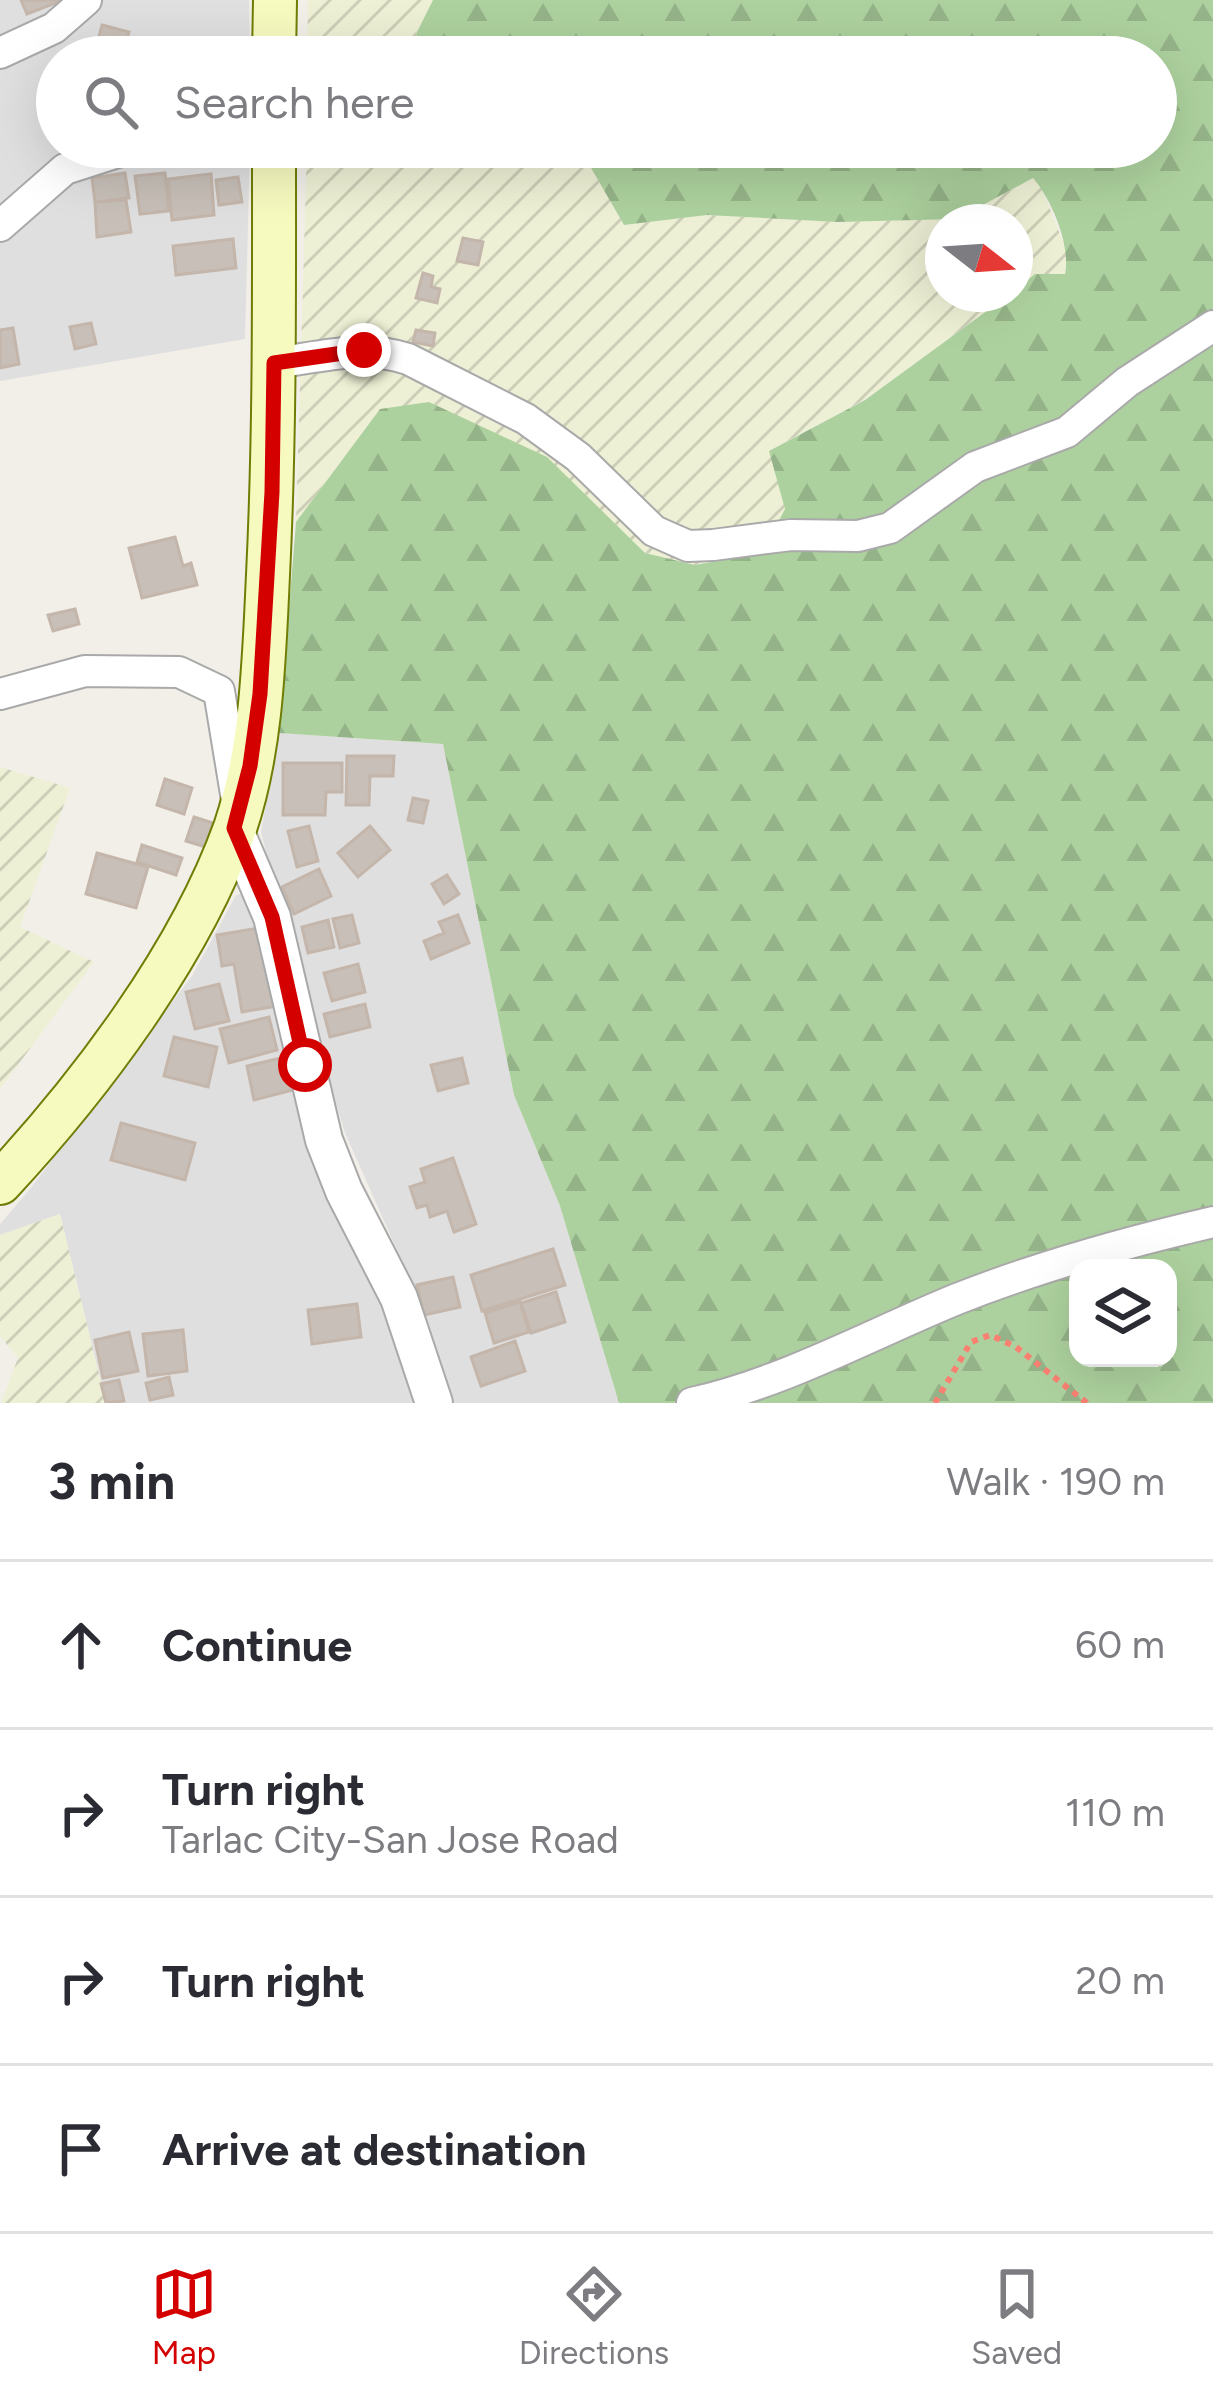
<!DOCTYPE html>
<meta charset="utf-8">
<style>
:root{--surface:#fff;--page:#f2f2f3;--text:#2b2b33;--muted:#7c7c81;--line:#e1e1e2;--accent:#d40000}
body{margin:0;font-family:Figtree,sans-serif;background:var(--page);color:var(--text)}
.controls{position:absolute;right:36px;bottom:36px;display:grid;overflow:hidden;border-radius:24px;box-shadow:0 12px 48px #0002}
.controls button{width:108px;height:108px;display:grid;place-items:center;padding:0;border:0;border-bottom:3px solid var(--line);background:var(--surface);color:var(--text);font:60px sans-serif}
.compass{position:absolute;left:925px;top:204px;width:108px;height:108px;border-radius:50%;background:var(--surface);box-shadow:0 12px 48px #0002;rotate:107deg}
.stop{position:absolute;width:36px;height:36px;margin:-27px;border:9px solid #d40000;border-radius:50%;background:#fff}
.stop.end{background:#d40000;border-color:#fff;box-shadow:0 3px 12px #0008}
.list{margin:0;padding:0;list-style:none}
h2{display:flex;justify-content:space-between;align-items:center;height:156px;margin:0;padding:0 48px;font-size:51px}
h2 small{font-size:39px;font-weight:400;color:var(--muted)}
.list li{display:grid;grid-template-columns:78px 1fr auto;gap:36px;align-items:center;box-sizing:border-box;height:168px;padding:0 48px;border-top:3px solid var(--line)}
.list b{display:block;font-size:45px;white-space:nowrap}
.list p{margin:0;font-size:39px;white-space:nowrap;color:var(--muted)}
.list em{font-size:39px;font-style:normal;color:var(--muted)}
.icon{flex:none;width:66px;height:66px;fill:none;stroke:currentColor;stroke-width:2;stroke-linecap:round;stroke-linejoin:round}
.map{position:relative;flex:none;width:1213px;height:1403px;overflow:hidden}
.search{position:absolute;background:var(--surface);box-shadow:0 12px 48px #0002;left:36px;right:36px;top:36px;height:132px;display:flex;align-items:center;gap:30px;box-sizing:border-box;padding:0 42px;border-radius:66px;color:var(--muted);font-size:45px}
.sheet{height:828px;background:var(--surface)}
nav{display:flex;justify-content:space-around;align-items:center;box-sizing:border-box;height:168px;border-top:3px solid var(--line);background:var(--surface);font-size:33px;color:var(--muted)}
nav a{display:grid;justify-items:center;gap:6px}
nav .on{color:var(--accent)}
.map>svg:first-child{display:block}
.residential{fill:#e0dfdf}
.farmland{fill:url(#farmland-furrows)}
.forest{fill:url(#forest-firs);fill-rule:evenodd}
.building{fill:#c7bfb8;stroke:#c4b6ab;stroke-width:3}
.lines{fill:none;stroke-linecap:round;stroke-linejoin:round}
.minor-casing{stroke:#a9a9a9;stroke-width:34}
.tertiary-casing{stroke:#a9a9a9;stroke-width:40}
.secondary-casing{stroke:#707d05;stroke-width:46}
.path{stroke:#fa8072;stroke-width:6;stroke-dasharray:6 6;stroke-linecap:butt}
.minor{stroke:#fff;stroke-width:30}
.tertiary{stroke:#fff;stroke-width:36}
.secondary{stroke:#f7fabf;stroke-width:42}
.route{stroke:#d40000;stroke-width:15}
</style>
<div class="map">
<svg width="1213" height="1403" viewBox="0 0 1213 1403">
<defs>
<pattern id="farmland-furrows" width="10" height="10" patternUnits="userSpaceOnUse" patternTransform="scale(3)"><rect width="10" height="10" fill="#eef0d5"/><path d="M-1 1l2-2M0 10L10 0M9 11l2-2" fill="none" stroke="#ccceb7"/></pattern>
<pattern id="forest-firs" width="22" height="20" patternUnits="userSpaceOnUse" patternTransform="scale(3)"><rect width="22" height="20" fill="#add19e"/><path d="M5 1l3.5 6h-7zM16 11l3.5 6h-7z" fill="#95b388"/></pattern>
</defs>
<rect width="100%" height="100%" fill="#f2efe9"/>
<path class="residential" d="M0,0H249L250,57H57V147H250L245,339L0,381Z
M279,733L443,744L514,1095L560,1206L619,1403H445L397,1250L345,1133L298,979L261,832Z
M251,892L338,1205L425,1403H106L60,1214L0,1235V1224L30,1189L192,976L236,895Z"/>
<path class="farmland" d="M308,0H433L416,33L428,57H307Z
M307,147H579L624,225L707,215L838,222L957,219L1033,178L1042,189L1069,257L1064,275L1035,274L1015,290V222H943V294H1010L864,400L770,450L785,509L763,553L695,565L645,553L600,510L380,409L296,522Z
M0,767L70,788L20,927L94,962L0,1089Z
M60,1214L106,1403H1L18,1358L0,1336V1235Z"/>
<path class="forest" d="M433,0H1213V1403H619L560,1206L514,1095L443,744L279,733L296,522L380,409L429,402L547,457L645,553L695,565L762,553L785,509L769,451L865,400L1010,294H1015V290L1035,274H1065C1071,246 1052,200 1033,178L957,219L838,222L707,215L624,225L579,147H1156V57H428L416,34ZM1078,1268H1168V1358H1078Z"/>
<path class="building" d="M21,0H63L27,14Z
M102,25L129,32L122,57H94Z
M125,173L129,198L95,202L92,178Z
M165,173L169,211L140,214L135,176Z
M211,174L214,215L172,220L168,179Z
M238,177L242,202L219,205L216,180Z
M126,200L131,232L97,237L95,202Z
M463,238L483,242L478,265L457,261Z
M233,239L236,268L176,275L173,246Z
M423,273L433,276L431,287L440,289L437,303L416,298Z
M91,323L96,344L75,349L70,327Z
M13,328L19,364L0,368V330Z
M416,330L435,333L433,346L413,342Z
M175,537L183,566L191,563L197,585L142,598L129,548Z
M75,609L79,624L53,631L48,615Z
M347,756H394L393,776H370L369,805H346Z
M283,763H342V792H326L325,815H283Z
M165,779L192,788L184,814L157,805Z
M413,798L428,801L423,823L408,820Z
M194,817L213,823L205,847L186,841Z
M309,826L318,861L297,867L288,831Z
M370,826L390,850L358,877L338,853Z
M142,845L182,858L176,875L137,862Z
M97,853L148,867L136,908L86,894Z
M319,869L331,896L294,914L282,887Z
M447,875L459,894L444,904L432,884Z
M352,915L359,943L340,948L333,919Z
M458,915L469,943L431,959L424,941L444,933L439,922Z
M328,920L334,947L308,953L302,927Z
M265,927L277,1006L242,1012L234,964L222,966L217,935Z
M358,964L365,992L332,1001L324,973Z
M219,984L229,1021L195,1029L186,992Z
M365,1004L370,1027L330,1037L324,1014Z
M269,1017L277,1050L229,1063L220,1029Z
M174,1037L217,1047L208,1087L164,1076Z
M289,1056L297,1089L254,1100L247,1066Z
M462,1058L468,1083L438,1091L431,1065Z
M121,1123L195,1143L185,1180L111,1160Z
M453,1158L476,1224L454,1232L447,1211L430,1217L427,1205L417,1208L410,1187L425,1182L421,1169Z
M553,1249L565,1285L482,1311L471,1275Z
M453,1277L460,1307L424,1315L417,1285Z
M556,1292L565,1322L531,1333L521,1303Z
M520,1302L529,1332L494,1343L485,1313Z
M357,1304L361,1337L312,1344L308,1310Z
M183,1330L187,1371L148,1376L143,1334Z
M129,1332L138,1371L103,1378L95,1340Z
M515,1341L525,1371L481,1386L471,1357Z
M169,1377L173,1395L150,1400L146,1383Z
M119,1380L124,1401L106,1403L101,1384Z"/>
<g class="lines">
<defs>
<path id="minor" d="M0,53L54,28L86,0
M245,57L274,44
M0,226L65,169L133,147
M274,363C321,357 362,344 408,359L526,419L578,457L654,531L688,546L713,545L791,535L858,536L890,528L975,467L1067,432L1127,382L1213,326
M0,694L85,671L179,672L219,691L237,800
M692,1403C785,1382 869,1335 957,1299C1040,1266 1127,1242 1213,1222"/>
<path id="tertiary" d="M234,828L272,917L324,1140L344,1191L399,1298L434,1403"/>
<path id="secondary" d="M274,57L275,0
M0,1183C91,1085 190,954 235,828C262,749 264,658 268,575C275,433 274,290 274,147"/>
</defs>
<use href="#minor" class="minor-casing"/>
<use href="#tertiary" class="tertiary-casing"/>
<use href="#secondary" class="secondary-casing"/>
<path class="path" d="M935,1403L971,1342L990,1335L1016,1347L1087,1403"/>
<use href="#minor" class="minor"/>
<use href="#tertiary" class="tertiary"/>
<use href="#secondary" class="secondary"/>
</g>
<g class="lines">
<path class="route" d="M305,1065L272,917L234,828L250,766L260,694L272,492L274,363L364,350"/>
</g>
</svg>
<div class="controls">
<button><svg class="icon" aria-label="layers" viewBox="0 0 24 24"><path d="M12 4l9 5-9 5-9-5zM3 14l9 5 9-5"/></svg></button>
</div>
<svg class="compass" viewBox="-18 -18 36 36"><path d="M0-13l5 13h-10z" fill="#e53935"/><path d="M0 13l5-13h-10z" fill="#7c7c81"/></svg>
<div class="stop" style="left:305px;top:1065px"></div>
<div class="stop end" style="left:364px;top:350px"></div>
<div class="search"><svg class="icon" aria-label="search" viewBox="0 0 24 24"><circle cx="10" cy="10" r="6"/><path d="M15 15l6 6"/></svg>Search here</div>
</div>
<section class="sheet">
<h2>3 min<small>Walk · 190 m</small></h2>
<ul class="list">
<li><svg class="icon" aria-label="ahead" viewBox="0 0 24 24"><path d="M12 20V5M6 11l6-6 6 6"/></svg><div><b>Continue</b></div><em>60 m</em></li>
<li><svg class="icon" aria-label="right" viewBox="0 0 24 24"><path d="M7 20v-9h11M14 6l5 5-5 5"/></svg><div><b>Turn right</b><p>Tarlac City-San Jose Road</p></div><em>110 m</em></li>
<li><svg class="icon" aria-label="right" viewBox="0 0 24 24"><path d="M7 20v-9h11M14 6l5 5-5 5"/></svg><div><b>Turn right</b></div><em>20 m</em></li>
<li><svg class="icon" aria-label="arrive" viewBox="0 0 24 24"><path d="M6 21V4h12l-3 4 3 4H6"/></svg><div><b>Arrive at destination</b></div></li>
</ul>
</section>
<nav>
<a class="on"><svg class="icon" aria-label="map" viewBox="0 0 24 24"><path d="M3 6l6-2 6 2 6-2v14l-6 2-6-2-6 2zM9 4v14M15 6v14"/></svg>Map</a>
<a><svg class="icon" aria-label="directions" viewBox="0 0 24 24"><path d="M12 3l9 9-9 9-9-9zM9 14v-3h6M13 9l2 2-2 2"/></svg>Directions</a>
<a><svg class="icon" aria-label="saved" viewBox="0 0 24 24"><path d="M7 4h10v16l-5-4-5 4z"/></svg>Saved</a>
</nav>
